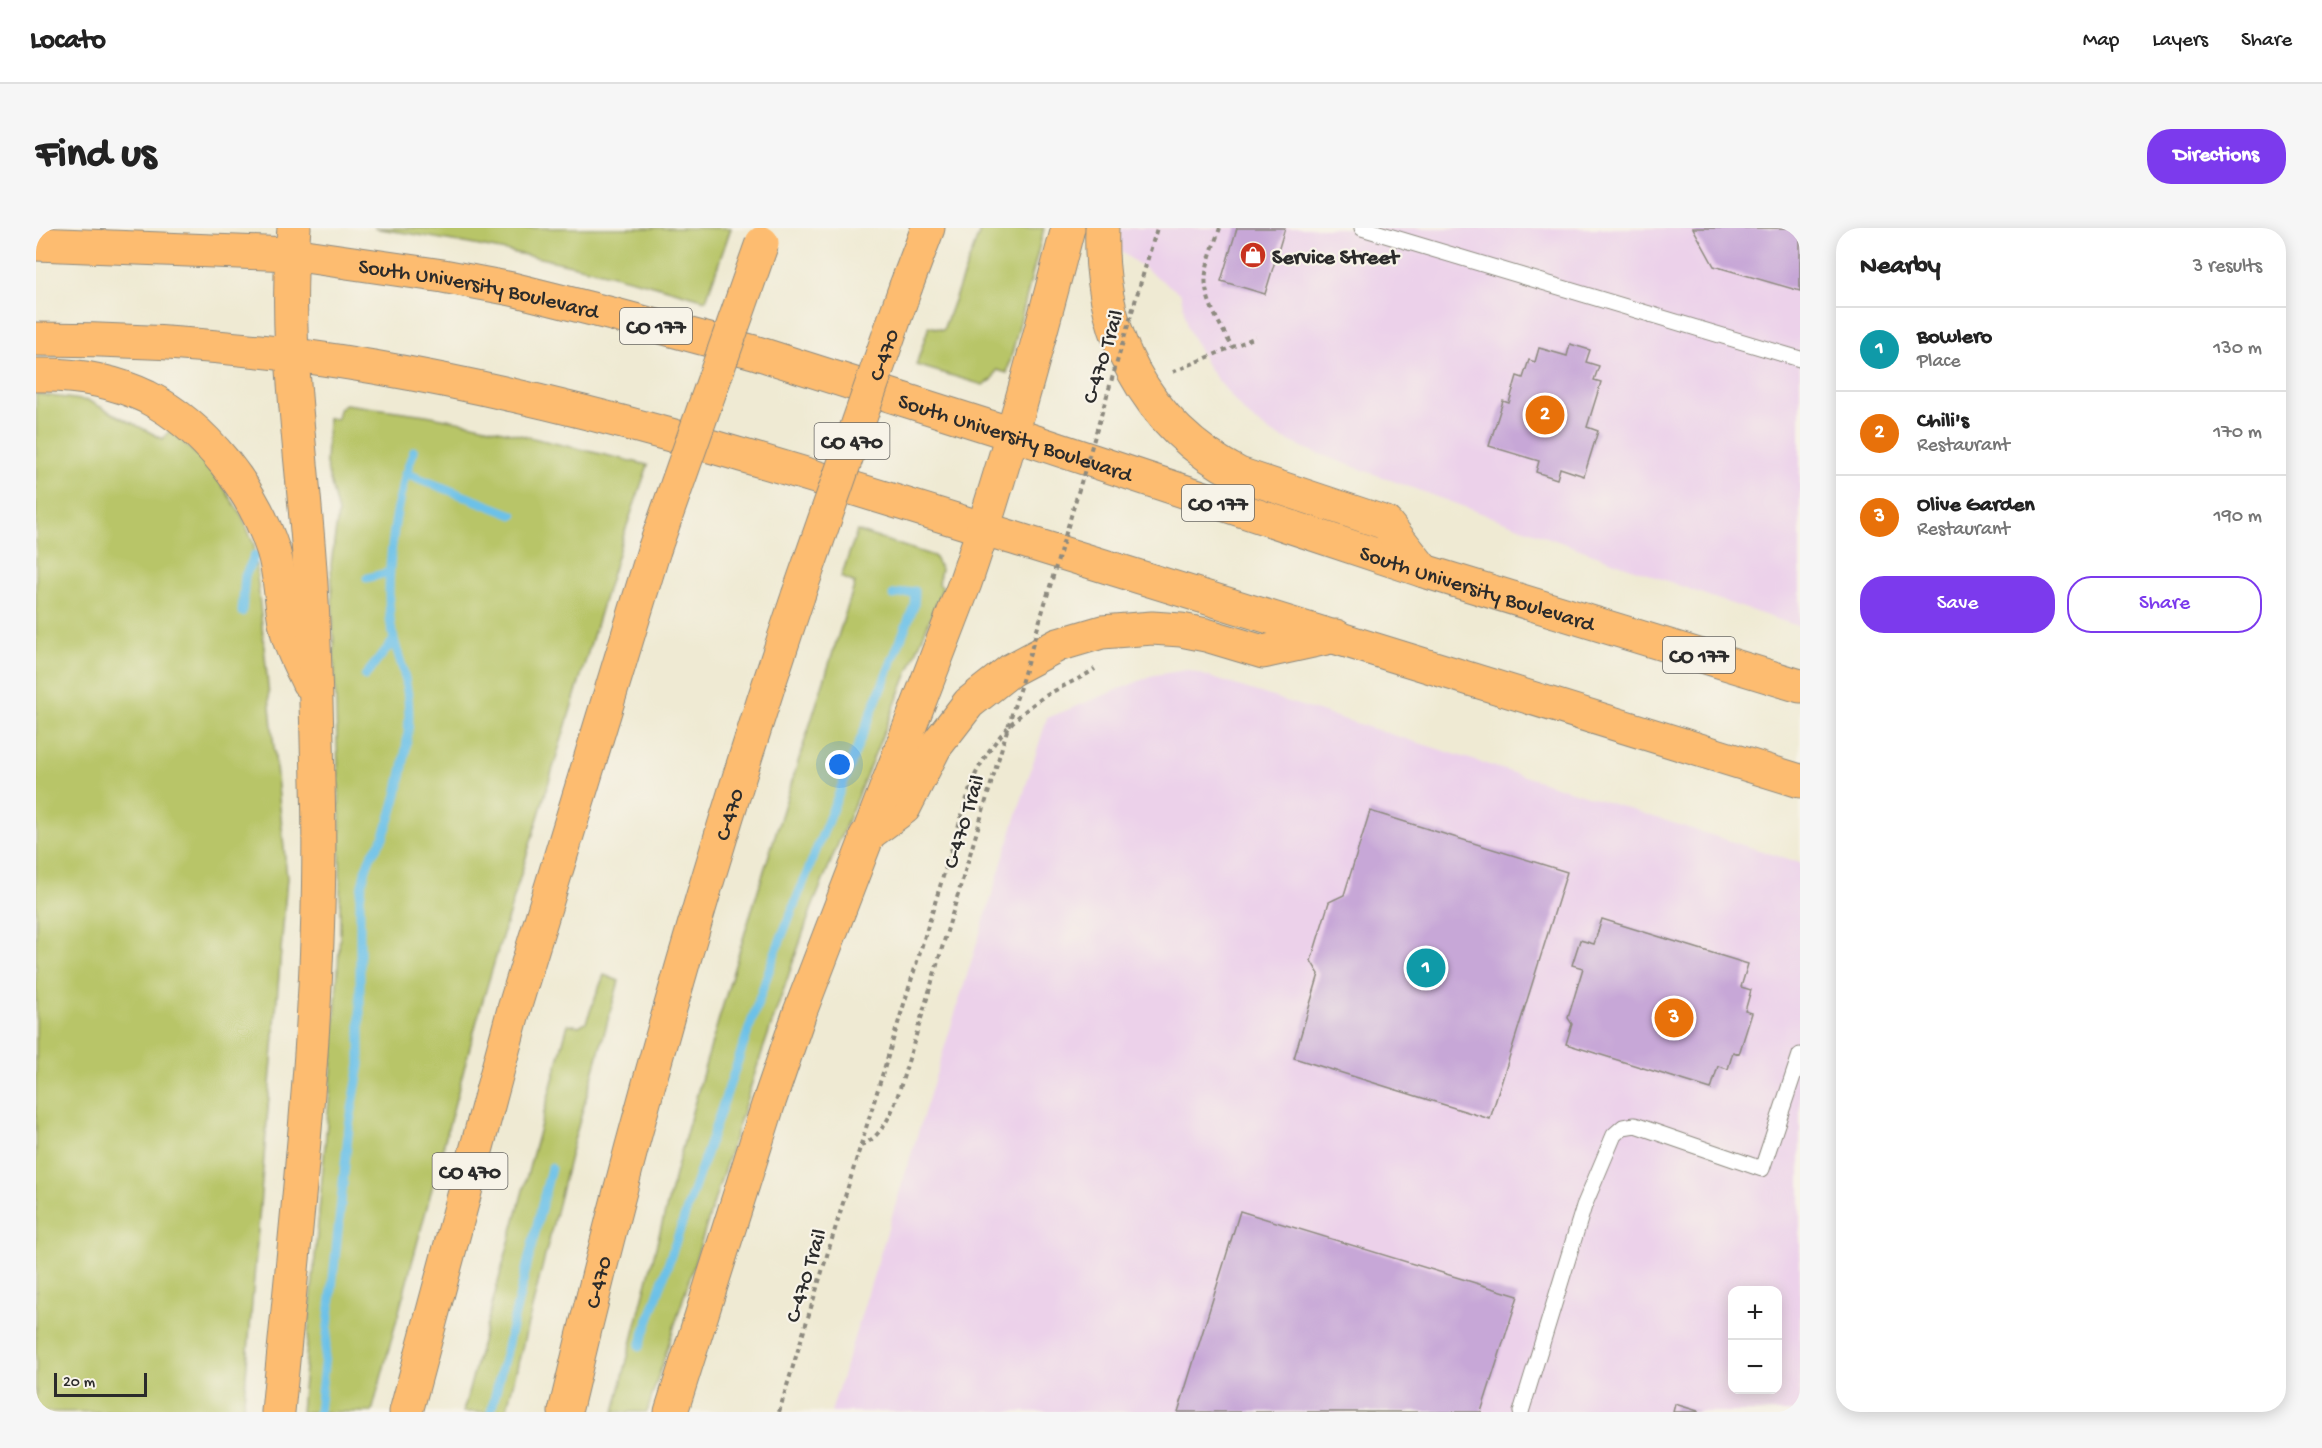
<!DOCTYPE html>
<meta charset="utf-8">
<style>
:root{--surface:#fff;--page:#f6f6f6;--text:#222;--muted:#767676;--line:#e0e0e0;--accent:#7c3aed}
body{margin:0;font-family:"Gochi Hand",sans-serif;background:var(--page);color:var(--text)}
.controls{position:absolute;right:18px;bottom:18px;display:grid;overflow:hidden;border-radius:12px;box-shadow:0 3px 15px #0003}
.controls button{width:54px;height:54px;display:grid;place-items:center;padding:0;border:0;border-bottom:2px solid var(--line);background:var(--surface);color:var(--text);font:30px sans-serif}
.scale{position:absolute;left:18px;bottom:15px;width:93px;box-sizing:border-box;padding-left:6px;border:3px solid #2b2b2b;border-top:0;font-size:16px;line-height:21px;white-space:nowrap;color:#2b2b2b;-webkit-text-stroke:4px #f7f3e8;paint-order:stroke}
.you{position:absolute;left:804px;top:537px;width:21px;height:21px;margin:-15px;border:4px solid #fff;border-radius:50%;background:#1a73e8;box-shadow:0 0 0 9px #1a73e833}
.badge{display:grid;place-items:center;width:39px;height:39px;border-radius:50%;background:var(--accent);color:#fff;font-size:20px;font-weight:700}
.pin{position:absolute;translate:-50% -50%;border:3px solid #fff;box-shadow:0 2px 6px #0006}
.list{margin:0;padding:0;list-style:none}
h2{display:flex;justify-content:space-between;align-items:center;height:78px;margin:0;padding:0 24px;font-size:26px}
h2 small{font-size:20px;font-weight:400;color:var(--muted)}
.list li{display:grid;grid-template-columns:39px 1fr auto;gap:18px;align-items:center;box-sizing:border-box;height:84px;padding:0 24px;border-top:2px solid var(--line)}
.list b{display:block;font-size:22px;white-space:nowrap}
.list p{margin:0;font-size:20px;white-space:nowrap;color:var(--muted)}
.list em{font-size:20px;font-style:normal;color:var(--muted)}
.actions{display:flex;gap:12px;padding:18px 24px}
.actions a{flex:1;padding:14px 0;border:2px solid var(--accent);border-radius:24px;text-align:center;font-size:21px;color:var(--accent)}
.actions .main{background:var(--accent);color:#fff}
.map{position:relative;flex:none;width:1764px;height:1184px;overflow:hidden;border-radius:24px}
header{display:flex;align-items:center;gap:36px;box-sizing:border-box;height:84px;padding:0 30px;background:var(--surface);border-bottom:2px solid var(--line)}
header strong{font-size:28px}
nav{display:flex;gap:33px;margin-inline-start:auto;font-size:21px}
.intro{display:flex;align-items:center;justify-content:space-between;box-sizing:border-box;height:144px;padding:0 36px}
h1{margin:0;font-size:42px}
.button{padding:15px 27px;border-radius:24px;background:var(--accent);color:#fff;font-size:21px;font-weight:700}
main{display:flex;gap:36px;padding:0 36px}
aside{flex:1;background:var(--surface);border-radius:24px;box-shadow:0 3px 15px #0003}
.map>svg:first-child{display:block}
.built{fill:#ecd1ea;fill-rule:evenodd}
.green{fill:#b8c567;stroke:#727849;stroke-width:1.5}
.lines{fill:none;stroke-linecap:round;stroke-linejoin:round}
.stream{stroke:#6cc1e8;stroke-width:9}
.building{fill:#c7a7d7}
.service-casing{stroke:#8d8a7f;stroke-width:17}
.primary-casing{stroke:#8d8a7f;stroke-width:35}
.motorway-casing{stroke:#8d8a7f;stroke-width:35}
.path{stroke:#8d8a7f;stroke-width:4;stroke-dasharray:4.5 4.5;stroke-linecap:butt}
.service{stroke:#fff;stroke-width:15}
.primary{stroke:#fdbc70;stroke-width:33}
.motorway{stroke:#fdbc70;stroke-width:33}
.motorway-bridge-casing{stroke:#8d8a7f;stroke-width:35;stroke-linecap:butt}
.path-bridge{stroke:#8d8a7f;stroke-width:4;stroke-dasharray:4.5 4.5;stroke-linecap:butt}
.motorway-bridge{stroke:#fdbc70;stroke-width:33}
.labels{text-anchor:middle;stroke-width:4.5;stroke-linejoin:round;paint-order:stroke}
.shield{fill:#f7f3e8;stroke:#686764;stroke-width:1.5}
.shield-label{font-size:21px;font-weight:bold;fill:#2b2b2b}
.poi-label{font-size:22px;font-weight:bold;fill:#2b2b2b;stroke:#f7f3e8;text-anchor:start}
.street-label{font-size:22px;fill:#2b2b2b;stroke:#f7f3e8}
</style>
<header>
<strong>Locato</strong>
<nav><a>Map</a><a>Layers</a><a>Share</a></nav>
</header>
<div class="intro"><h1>Find us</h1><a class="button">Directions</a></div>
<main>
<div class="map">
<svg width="1764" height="1184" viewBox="0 0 1764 1184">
<rect width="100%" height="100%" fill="#f7f3e8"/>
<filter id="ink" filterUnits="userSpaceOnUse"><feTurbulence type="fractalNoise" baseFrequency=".0167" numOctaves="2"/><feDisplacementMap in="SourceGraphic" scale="12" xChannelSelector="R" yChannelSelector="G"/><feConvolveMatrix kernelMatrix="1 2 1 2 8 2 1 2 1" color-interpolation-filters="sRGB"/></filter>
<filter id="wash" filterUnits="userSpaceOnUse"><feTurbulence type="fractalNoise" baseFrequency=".008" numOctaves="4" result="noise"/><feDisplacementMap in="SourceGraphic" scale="24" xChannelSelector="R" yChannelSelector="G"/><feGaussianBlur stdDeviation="1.35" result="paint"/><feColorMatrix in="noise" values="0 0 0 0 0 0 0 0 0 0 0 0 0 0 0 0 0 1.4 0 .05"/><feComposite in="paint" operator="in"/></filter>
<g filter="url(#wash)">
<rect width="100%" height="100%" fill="#efead3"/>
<path class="built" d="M1085,0H1764V399L1675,369L1275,223L1235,205L1208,184L1173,141L1151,99L1145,66L1081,21Z
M1151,442L1764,635V1184H795L1011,490L1118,447ZM1696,1062H1742V1162H1696Z"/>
<path class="green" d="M338,0H695L670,72C561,40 451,17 338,0Z
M945,0H1008L971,145L961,142L956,152L947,157L880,137L893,98L907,102Z
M0,166L53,173L127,211L134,202L175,240L206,288L218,317L251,650L207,1184H0Z
M309,176L390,187L437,196L612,237L586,312L443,785L336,1184H265L296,840L304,705V599L295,337L302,285L290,236L292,190L301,191L303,181Z
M821,303L898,328L905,341L902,356L907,359L775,682L721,839L611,1184H578C607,1068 636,953 669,838C716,676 768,515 819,355L805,349Z
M568,747L583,753L536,920L470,1184H427L532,796L543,798L550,794Z"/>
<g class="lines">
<path class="stream" d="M369,245L477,287
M331,350L354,344
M206,384L209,348L219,327
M329,448L358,412
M604,1118L739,725L878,378L879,363L857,367
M283,1184L313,898L324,837V670C326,656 328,643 334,630C338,622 345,615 348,607C361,574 368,540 372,505C374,485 372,461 367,442C362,424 355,407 354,389C350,341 360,266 378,223
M455,1184L515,940"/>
</g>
<g id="blocks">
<path class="building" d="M1201,0H1249L1229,66L1185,53Z
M1657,0H1764V63L1678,38Z
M1534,116L1554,122L1550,134L1563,138L1558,152L1565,154L1551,199L1562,203L1548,248L1524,240L1521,251L1500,244L1503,233L1453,218L1467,173L1473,175L1481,148L1487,150L1493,132L1499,134L1503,120L1531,128Z
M1334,583L1531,644L1454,891L1258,830L1283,746L1275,733L1293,674L1308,667Z
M1566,691L1712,736L1705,759L1715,762L1709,783L1716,785L1703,826L1697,824L1692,841L1682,838L1675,861L1530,816L1536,796L1532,790L1547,740L1536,737L1544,712L1558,716Z
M1204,983L1482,1068L1445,1184H1142Z
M1639,1176L1662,1183V1184H1637Z"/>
</g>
</g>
<g filter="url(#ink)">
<use href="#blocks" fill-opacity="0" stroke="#8d8a7f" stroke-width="1.5"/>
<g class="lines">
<defs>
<path id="service" d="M1326,0L1764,131
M1485,1184L1548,978L1578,907L1587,899L1599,897L1726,941L1764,827"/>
<g id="primary">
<path id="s1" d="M0,16L255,26L407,48L476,61L576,86L718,124L976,206L1388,343L1764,458"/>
<path d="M0,111C113,111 227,120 338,139C558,177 771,246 984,312C1244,393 1504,472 1764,553"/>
</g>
<g id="motorway">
<path d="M1066,0C1062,103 1109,198 1203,246L1350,295L1388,343"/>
<path d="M870,58L892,0"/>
<path d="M0,147C39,146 76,152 111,169C169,199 217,261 237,322C246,350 244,379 252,407C256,423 265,439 272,454"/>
<path d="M830,608L868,580L899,519L933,475L975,442L1022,417L1066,404L1116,400L1145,402L1170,407L1227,424L1300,408"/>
<path d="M242,1184C262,974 288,765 282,554C280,466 278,378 270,291C262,194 248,98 258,0"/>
<path d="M370,1184L478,781L618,322"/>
<path id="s2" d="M529,1184C594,908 672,636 762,368"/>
<path d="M635,1184L732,877L764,784L929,355C969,239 1001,119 1032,0"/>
</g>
</defs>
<use href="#service" class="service-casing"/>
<use href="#primary" class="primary-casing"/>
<use href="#motorway" class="motorway-casing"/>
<path class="path" d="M1184,0C1179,14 1172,30 1170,45C1166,71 1185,97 1196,119
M1137,144L1220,109
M825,918C856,903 862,864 872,834
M743,1184L936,554C950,522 973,493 1002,473C1020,460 1041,453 1059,441"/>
<use href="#service" class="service"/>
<use href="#primary" class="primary"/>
<use href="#motorway" class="motorway"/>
<defs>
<g id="motorway-bridge">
<path d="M618,322L726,15"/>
<path id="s3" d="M762,368L870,58"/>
</g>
</defs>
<use href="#motorway-bridge" class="motorway-bridge-casing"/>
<path class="path-bridge" d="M872,834L1121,0"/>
<use href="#motorway-bridge" class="motorway-bridge"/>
</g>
</g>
<defs>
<symbol id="shop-disc" viewBox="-11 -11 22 22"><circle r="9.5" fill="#c8321e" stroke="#f7f3e8"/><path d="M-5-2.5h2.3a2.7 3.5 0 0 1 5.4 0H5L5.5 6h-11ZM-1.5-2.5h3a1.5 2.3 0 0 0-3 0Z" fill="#fff"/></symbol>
</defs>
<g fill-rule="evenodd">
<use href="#shop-disc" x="1202" y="12" width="30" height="30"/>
</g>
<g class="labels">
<g class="shield">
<rect x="584" y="80" width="72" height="36" rx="4.5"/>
<rect x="778.5" y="195" width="75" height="36" rx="4.5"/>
<rect x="1146" y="257" width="72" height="36" rx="4.5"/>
<rect x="1627" y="409" width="72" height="36" rx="4.5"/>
<rect x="396.5" y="925" width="75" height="36" rx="4.5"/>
</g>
<g class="shield-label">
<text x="620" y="105">CO 177</text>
<text x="816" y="220">CO 470</text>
<text x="1182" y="282">CO 177</text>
<text x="1663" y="434">CO 177</text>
<text x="434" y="950">CO 470</text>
</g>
<g class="poi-label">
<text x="1236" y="35">Service Street</text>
</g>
<g class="street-label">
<text dy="8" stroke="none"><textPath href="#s1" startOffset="446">South University Boulevard</textPath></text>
<text dy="8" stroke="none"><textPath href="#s3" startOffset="256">C-470</textPath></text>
<text transform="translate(1065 128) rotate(-73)" y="8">C-470 Trail</text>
<text dy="8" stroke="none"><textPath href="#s1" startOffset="1004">South University Boulevard</textPath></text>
<text dy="8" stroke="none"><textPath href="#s1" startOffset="1490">South University Boulevard</textPath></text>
<text dy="8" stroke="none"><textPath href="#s2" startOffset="620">C-470</textPath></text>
<text transform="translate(926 593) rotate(-73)" y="8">C-470 Trail</text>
<text transform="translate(768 1047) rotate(-73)" y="8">C-470 Trail</text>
<text dy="8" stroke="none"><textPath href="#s2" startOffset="134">C-470</textPath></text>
</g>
</g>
</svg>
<div class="controls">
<button>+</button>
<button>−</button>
</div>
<div class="scale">20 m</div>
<div class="you"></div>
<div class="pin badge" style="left:1390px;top:740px;background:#0f9aa8">1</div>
<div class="pin badge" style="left:1509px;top:187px;background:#e8710a">2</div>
<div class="pin badge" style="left:1638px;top:790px;background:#e8710a">3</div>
</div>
<aside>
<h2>Nearby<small>3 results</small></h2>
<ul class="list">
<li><span class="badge" style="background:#0f9aa8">1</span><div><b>Bowlero</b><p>Place</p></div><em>130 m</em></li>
<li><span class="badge" style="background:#e8710a">2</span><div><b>Chili's</b><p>Restaurant</p></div><em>170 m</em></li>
<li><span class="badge" style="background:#e8710a">3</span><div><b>Olive Garden</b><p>Restaurant</p></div><em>190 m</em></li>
</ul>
<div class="actions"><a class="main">Save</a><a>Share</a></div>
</aside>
</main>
